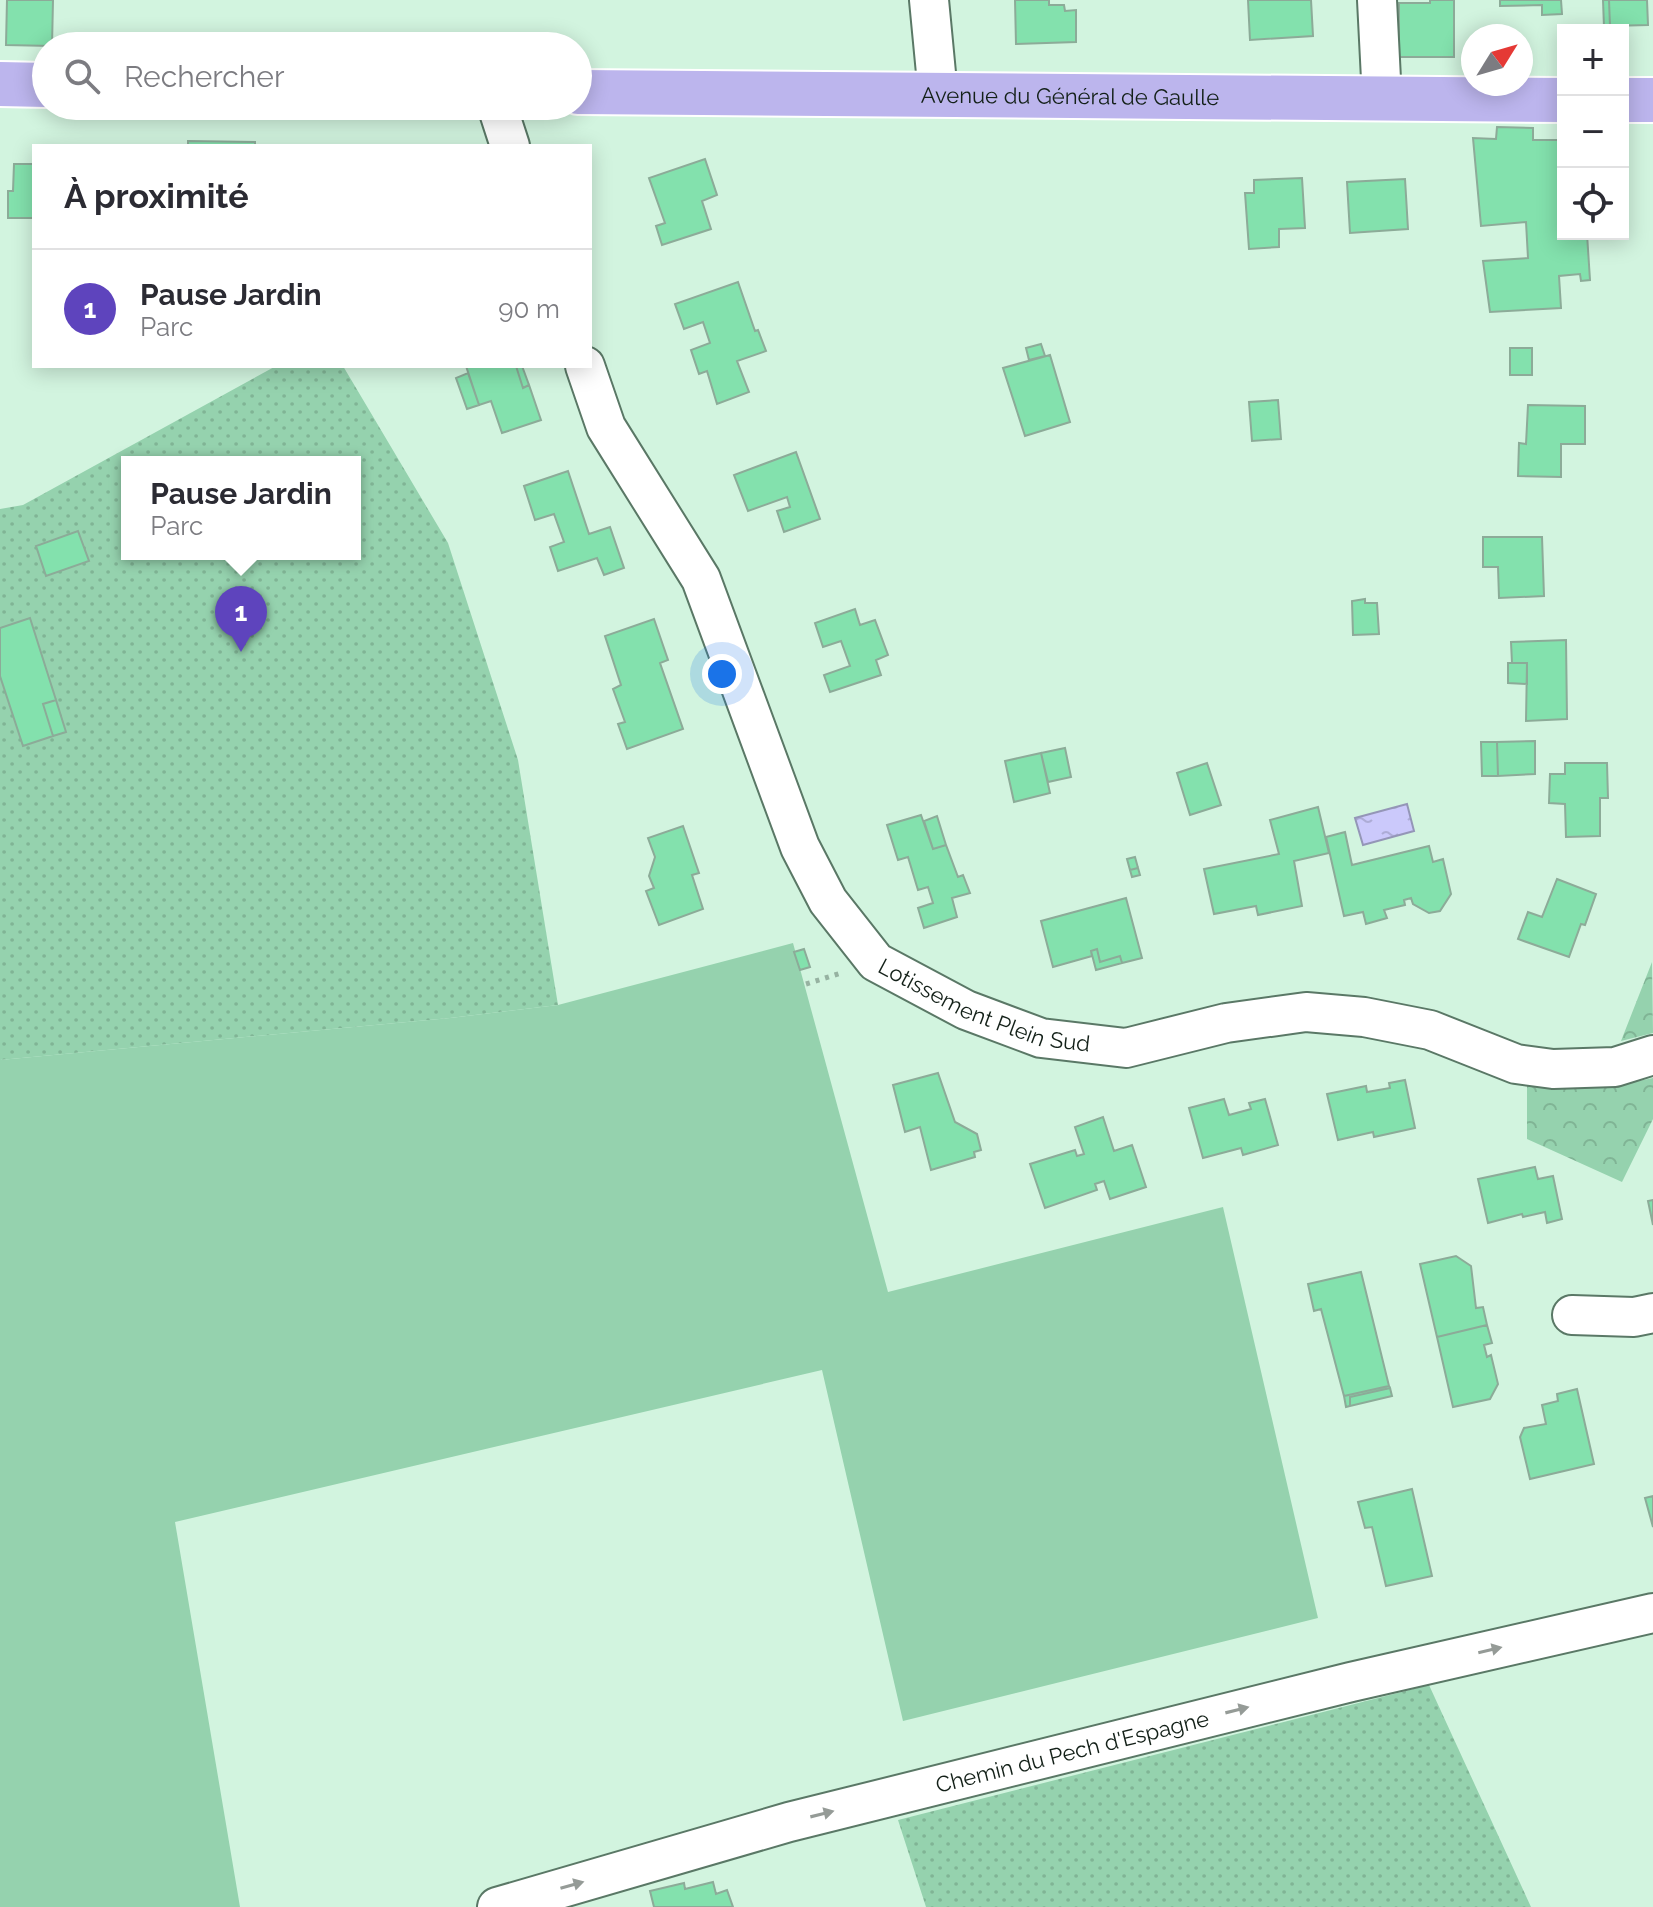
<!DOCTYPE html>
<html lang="fr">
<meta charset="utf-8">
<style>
:root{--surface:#fff;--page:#f2f2f3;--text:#2b2b33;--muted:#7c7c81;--line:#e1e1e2;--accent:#5e44bd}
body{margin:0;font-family:Raleway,sans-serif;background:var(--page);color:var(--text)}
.controls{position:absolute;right:24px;top:24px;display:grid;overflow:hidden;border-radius:0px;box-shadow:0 4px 20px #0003}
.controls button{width:72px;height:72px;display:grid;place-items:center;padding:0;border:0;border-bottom:2px solid var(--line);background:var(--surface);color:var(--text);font:40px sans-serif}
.compass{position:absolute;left:1461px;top:24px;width:72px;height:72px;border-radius:50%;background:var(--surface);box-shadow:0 4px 20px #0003;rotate:53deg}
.you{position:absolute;left:722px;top:674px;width:28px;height:28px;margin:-20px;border:6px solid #fff;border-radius:50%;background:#1a73e8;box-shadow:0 0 0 12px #1a73e833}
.badge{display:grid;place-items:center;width:52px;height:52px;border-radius:50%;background:var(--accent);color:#fff;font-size:26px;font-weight:700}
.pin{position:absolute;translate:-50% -66px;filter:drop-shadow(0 2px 4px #0008)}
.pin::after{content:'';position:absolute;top:42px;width:28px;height:24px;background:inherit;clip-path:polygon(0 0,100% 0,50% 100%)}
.popup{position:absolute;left:121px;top:456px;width:240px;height:104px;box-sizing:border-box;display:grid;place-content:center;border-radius:0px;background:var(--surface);filter:drop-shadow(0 2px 6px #0005);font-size:26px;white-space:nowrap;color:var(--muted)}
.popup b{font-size:30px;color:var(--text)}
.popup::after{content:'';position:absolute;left:50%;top:100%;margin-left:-16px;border:16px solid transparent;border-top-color:var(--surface)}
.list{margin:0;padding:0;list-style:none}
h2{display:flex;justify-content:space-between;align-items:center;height:104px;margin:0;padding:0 32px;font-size:34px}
h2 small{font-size:26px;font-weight:400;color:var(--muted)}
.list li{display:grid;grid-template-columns:52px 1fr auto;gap:24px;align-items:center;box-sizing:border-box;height:120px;padding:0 32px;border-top:2px solid var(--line)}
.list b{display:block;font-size:30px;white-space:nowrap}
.list p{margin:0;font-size:26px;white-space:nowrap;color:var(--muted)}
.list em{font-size:26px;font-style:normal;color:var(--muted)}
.icon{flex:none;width:44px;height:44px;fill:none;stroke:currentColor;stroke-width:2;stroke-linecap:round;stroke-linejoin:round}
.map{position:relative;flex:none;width:1653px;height:1907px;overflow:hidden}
.search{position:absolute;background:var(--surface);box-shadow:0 4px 20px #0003;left:32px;top:32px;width:560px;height:88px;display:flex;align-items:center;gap:20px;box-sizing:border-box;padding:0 28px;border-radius:44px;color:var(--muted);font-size:30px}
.panel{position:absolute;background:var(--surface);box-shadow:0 4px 20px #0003;left:32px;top:144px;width:560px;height:224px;border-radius:0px}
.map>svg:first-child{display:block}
.grass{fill:url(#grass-dots);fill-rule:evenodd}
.park{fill:url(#park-crowns)}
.pitch{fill:#95d2ae}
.water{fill:url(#water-ripples);stroke:#9496b7;stroke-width:2}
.building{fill:#83e1ad;stroke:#8cab98;stroke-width:2}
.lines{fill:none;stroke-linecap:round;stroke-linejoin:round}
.minor-casing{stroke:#5a7866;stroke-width:42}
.major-casing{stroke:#fff;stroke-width:48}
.path{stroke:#96b2a1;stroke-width:5;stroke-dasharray:4 6;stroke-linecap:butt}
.minor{stroke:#fff;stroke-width:38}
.major{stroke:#bcb5ed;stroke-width:44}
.oneway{fill:#959b97}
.labels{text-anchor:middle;stroke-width:6;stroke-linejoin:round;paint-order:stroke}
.street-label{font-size:22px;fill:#132018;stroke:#fff}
</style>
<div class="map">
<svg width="1653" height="1907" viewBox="0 0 1653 1907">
<defs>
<pattern id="grass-dots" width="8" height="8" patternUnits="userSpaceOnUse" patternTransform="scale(2)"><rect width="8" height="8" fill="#95d2ae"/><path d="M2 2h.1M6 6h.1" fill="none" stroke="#80b495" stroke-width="1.8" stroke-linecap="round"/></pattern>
<pattern id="park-crowns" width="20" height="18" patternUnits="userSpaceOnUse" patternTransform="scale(2)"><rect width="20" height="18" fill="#95d2ae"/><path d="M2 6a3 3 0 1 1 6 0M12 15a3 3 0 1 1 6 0" fill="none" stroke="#80b495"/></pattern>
<pattern id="water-ripples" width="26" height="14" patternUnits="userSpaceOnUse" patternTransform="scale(2)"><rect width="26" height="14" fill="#cbc9fb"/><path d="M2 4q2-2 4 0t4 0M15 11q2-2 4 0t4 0" fill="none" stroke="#adacd6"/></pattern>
</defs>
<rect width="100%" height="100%" fill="#d2f4df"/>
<path class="grass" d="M276,366H343L448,543L518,760L558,1005L450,1018L0,1060V509L23,505ZM127,462H355V554H127Z
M1429,1685L1531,1907H926L898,1820Z"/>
<path class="park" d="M1652,962L1653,1033L1621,1041Z
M1527,1078L1624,1084L1653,1078V1119L1622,1182L1527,1139Z"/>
<path class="pitch" d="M793,943L888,1292L1223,1207L1318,1618L903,1721L822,1370L175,1522L240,1907H0V1060L450,1018L558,1005Z"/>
<path class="water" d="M1407,804L1414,831L1363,845L1355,818Z"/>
<path class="building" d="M7,0H53L52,46L6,45Z
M1015,0H1049V5H1064L1065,11L1076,10V42L1016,44Z
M1248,0H1311L1313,36L1250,40Z
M1430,0H1454V57H1399V3H1430Z
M1500,0H1561L1562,14L1542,15V5L1500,6Z
M1603,0H1609L1610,26L1604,27Z
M1609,0H1647L1648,25L1610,26Z
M1497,127L1533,128V140H1563V234H1587L1590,280L1581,281L1580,274L1559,276L1561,308L1490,312L1483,261L1528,258L1526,222L1481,226L1473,138L1496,139Z
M188,141L255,142V146H188Z
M705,159L717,195L702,201L711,229L662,245L656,226L665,223L649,178Z
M14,164H34V218H8V191H13Z
M1302,178L1305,228L1279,229V247L1249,249L1245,193H1254V180Z
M1405,179L1408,229L1350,233L1347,182Z
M738,282L755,331L758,330L766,351L737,361L749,392L717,404L707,371L699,374L691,350L710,343L703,322L684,329L675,304Z
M1041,344L1045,356L1029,360L1026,348Z
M1510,348H1532V375H1510Z
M1050,355L1070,422L1025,436L1003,368Z
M466,366H516L523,388L529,385L541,420L502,433L491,401L479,405Z
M516,366H522L529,385L523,388Z
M468,373L479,405L467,409L456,378Z
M1278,400L1281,439L1252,441L1249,402Z
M1528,405L1585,406V444H1561V477L1518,476L1519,443L1526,444Z
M796,452L820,519L784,532L777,511L790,507L787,497L748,511L734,475Z
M568,471L589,534L610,527L624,568L604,575L597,558L558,571L550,547L564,542L554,514L535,520L524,486Z
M78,531L89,561L46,576L36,546Z
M1483,537H1542L1544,596L1499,598L1498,567H1483Z
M1365,599V603H1377L1379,634L1353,635L1352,601Z
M855,609L860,625L875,620L888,655L876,660L881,675L830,692L824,675L850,666L841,641L823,647L815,623Z
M30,618L56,700L43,704L53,736L23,746L0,676V628Z
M654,619L668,660L660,663L683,729L627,749L618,724L625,722L613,689L621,685L605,636Z
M1566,640L1567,719L1526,721L1527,663H1512L1511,642Z
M1508,663H1527V684L1508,683Z
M56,700L66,732L53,736L43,704Z
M1535,741V774L1498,776L1497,742Z
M1481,742H1497L1498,776H1482Z
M1065,748L1071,777L1048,782L1041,753Z
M1041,753L1050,793L1014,802L1005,761Z
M1207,763L1221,805L1190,815L1177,773Z
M1565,763H1607L1608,798H1600V836L1566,837L1565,804L1549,803L1550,774H1565Z
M1318,807L1329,853L1294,861L1302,906L1258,915L1256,906L1214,914L1204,869L1279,854L1270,820Z
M921,815L933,849L946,845L958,877L963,875L970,893L952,898L957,917L924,928L918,908L933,903L928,887L918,890L908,857L898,860L887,825Z
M937,816L946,845L933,849L924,821Z
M683,826L699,873L692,875L703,909L659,925L646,891L654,888L649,876L655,857L648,838Z
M1345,832L1352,865L1429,846L1433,862L1443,859L1451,894L1440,911L1429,913L1413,904L1411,898L1404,900L1405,905L1384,910L1387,918L1366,924L1363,912L1344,916L1326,837Z
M1135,857L1138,868L1130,870L1127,859Z
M1138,868L1140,875L1132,877L1130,870Z
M1557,879L1596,894L1585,925L1581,924L1569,957L1518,939L1528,912L1542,917Z
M1126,898L1142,958L1122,963L1120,956L1100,962L1097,949L1091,951L1092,956L1053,967L1041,921Z
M804,949L810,967L800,970L794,952Z
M1097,949L1100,962L1120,956L1122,963L1096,970L1091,951Z
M938,1073L955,1122L977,1134L981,1150L974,1152L975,1157L931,1170L920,1127L905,1132L893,1085Z
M1405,1080L1415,1128L1374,1137L1373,1132L1338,1140L1327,1094L1366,1086L1367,1092L1390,1088L1389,1083Z
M1224,1099L1229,1115L1251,1109L1249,1103L1265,1099L1278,1145L1243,1155L1241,1148L1203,1158L1189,1108Z
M1103,1117L1114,1151L1132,1145L1146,1187L1110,1199L1104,1181L1095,1184L1097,1190L1045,1208L1030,1164L1075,1150L1077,1156L1084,1154L1075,1127Z
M1535,1167L1538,1179L1553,1176L1562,1219L1547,1223L1545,1212L1523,1217L1522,1214L1488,1223L1478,1179Z
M1653,1200V1225L1648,1201Z
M1456,1256L1471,1266L1476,1308L1483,1307L1487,1325L1437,1337L1420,1264Z
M1361,1272L1389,1386L1344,1396L1321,1309L1314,1311L1308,1284Z
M1487,1325L1492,1343L1484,1345L1487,1357L1491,1355L1498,1384L1490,1399L1453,1407L1437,1337Z
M1389,1386L1390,1388L1350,1397V1406L1346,1407L1344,1396Z
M1390,1388L1392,1396L1350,1406V1397Z
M1577,1389L1594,1464L1530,1479L1520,1437L1524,1428L1546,1424L1542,1405L1558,1401L1557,1394Z
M1412,1489L1432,1576L1386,1586L1372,1527L1365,1528L1358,1502Z
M1653,1496V1527L1645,1498Z
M713,1882L716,1894L727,1890L733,1907H654L650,1891L684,1883L685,1889Z"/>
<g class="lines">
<defs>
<g id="minor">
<path d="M929,0L938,94"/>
<path d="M1377,0L1382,99"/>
<path d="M497,106L510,146"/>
<path id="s1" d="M585,366L606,427L701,579L800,847L828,901L876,962L966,1010L1041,1038L1126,1048L1226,1023L1306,1012L1364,1017L1430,1030L1516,1064L1553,1069L1615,1067L1653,1055"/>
<path d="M1572,1315L1634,1317L1653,1313"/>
<path id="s2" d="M497,1907L789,1822L1351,1682L1653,1613"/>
</g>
<g id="major">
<path d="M0,84L46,85"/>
<path id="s3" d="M578,92L1563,100"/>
<path d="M1623,100H1653"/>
</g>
</defs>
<use href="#minor" class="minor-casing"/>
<use href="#major" class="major-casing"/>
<path class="path" d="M806,984L841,973"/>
<use href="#minor" class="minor"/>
<use href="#major" class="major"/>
</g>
<defs><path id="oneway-solid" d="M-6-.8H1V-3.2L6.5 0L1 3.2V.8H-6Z" transform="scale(2)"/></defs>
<g class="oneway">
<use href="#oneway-solid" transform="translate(1490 1650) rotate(-13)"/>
<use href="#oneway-solid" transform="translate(1237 1710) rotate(-14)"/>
<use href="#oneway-solid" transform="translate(822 1814) rotate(-14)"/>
<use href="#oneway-solid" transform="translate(572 1885) rotate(-16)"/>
</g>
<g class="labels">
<g class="street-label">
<text dy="8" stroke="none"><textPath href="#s3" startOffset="492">Avenue du Général de Gaulle</textPath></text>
<text dy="8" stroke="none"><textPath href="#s1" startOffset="786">Lotissement Plein Sud</textPath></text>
<text dy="8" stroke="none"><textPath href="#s2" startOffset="596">Chemin du Pech d'Espagne</textPath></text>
</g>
</g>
</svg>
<div class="controls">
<button>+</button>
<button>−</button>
<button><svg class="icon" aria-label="locate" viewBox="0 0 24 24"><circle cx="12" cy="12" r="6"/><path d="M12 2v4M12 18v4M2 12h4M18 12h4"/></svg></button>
</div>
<svg class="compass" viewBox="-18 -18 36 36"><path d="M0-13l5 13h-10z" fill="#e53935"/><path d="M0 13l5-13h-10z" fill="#7c7c81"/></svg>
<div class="you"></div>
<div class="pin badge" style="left:241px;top:652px">1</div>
<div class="popup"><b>Pause Jardin</b>Parc</div>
<div class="search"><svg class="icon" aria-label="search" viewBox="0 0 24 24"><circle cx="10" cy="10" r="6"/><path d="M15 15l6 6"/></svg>Rechercher</div>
<section class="panel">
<h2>À proximité<small></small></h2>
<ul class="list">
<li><span class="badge">1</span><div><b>Pause Jardin</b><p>Parc</p></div><em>90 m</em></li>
</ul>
</section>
</div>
